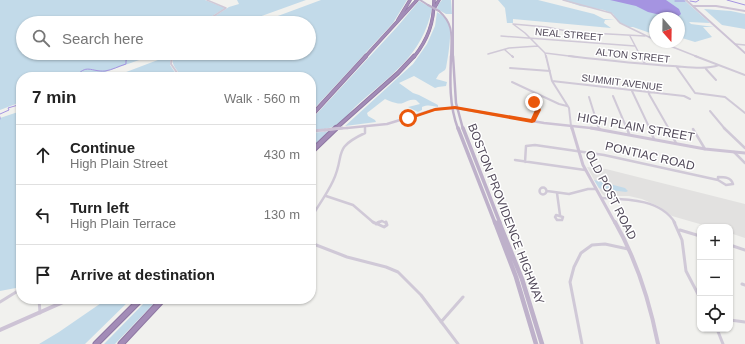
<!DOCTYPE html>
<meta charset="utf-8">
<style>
:root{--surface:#fff;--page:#f6f6f6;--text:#222;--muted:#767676;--line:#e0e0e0}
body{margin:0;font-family:Helvetica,sans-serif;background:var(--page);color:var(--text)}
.controls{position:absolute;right:12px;bottom:12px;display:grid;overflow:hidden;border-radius:8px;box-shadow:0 1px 3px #0004}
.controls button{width:36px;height:36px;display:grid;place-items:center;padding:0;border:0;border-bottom:1px solid var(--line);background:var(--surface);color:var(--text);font:20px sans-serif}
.compass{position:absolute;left:649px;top:12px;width:36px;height:36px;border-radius:50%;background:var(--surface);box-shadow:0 1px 3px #0004;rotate:160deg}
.stop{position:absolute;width:12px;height:12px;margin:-9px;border:3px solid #ea580c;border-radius:50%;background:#fff}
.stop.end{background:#ea580c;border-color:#fff;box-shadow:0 1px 4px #0008}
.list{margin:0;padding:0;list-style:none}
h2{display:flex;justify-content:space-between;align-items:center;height:52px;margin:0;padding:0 16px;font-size:17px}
h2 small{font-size:13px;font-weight:400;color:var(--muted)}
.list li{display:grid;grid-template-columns:26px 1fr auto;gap:12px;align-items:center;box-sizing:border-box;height:60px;padding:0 16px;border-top:1px solid var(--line)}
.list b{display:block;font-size:15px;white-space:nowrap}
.list p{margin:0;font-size:13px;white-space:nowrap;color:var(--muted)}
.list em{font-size:13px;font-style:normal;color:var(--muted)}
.icon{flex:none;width:22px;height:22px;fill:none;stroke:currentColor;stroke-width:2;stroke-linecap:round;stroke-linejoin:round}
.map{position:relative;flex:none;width:745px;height:344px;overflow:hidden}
.search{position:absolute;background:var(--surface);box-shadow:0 1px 3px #0004;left:16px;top:16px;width:300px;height:44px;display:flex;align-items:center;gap:10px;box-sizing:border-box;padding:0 14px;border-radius:22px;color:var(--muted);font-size:15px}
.panel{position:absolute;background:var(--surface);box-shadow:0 1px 3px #0004;left:16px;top:72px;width:300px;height:232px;border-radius:16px}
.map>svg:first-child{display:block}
.education{fill:#e2e1e0}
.green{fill:#c2dae9}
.water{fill:#a594e1}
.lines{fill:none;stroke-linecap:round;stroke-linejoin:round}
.stream{stroke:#a594e1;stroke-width:1}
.highway-far3-casing{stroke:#8e77a3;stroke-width:3.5}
.highway-far2-casing{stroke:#8e77a3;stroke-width:4.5}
.highway-far1-casing{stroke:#8e77a3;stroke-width:6}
.highway-casing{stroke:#8e77a3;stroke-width:7}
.street-far3{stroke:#d0c9d7;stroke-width:1.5}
.street-far2{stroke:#d0c9d7;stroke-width:2}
.street-far1{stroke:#d0c9d7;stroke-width:2.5}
.street{stroke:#d0c9d7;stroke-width:3}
.secondary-far3{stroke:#cdc3d5;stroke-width:2}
.secondary-far2{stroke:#cdc3d5;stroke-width:2.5}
.secondary-far1{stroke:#cdc3d5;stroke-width:3}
.secondary{stroke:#cdc3d5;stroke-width:4}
.primary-far3{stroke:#beb1ca;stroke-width:2}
.primary-far2{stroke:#beb1ca;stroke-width:2.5}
.primary-far1{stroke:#beb1ca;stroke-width:3.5}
.primary{stroke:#beb1ca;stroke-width:4.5}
.highway-far3{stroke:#a38cb7;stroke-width:2.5}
.highway-far2{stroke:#a38cb7;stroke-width:3}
.highway-far1{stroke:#a38cb7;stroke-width:4}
.highway{stroke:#a38cb7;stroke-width:5}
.secondary-bridge-far1{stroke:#cdc3d5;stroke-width:2.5}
.secondary-bridge{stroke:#cdc3d5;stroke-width:3}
.primary-bridge{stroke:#beb1ca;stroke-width:2}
.route{fill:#ea580c}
.labels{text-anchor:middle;stroke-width:3;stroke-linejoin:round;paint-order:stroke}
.far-street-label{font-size:10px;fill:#514959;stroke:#fff}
.street-label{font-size:12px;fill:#514959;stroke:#fff}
</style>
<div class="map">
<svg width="745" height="344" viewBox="0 0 745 344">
<rect width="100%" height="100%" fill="#f1f1ee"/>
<path class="education" d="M587,167L606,169L745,204V238L730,233V227H710L672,216L660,207L642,199L629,196H605L602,194Z"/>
<path class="green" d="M0,0H205L225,8L201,23H165L170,21C166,19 156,17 152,19L150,23H23V53H159L91,77H21V102L0,110Z
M237,0H306L242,23H204L229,7L239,4Z
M321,0H407L393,23L311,112V77H181C177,68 169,64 174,54L177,53H309V23H259Z
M442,0H451L452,14H446L437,9L438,5Z
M498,0H538L594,14L604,19H615L605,20L604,23L611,28L513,19V23H507L505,8Z
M563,0H684L710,23L689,22L691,24L714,27H703L712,37L695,42L682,38L679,39V18H655V35L649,37H647L653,34L633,27H628L618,22L613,14L604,10L580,6Z
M419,1L432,8C423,56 389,76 355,107C349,113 340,125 332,127C326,130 317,129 311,129V120L397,27Z
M704,9L731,11L745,14V29L722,25Z
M437,12C442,15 447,18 449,23C452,34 448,57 446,68L445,70L439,74L436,79L447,82L446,86L438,87L435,88L414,76L399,83L413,93L419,95L438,105V107C431,106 429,104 422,107V110L418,112L408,107L420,104L416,100C410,99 408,101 403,103C398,105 390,101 385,99L367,113L368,116L375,120L376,122L345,126L413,64L427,44L435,26Z
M171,55L170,65L178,77H113Z
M21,111V287L0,291V118Z
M331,131L311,149V133Z
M594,180L625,188L628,191L626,192L602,189L599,188Z
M107,299H131L85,344H39L59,332Z
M148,299H158L115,344H104Z"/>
<path class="water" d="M610,0H666L679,9L681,14L676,18H673L648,12L636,6Z"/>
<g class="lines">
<path class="stream" d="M727,0L745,5
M675,1H685
M690,1L696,2L699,0
M76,77C86,63 91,72 105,71C112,70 119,66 126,64V60L135,57L139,53
M0,114L9,110L8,108L18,105L21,101
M0,117V119"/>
<defs>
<path id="highway-far3" d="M435,7L439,0
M398,20L410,0
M365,57L417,0
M414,57C428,39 434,23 434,0"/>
<path id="highway-far2" d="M311,116L366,56
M335,129L398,73L414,56"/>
<path id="highway-far1" d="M311,152L336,128"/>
<path id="highway" d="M96,344L141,299
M121,344L163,299"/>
</defs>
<use href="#highway-far3" class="highway-far3-casing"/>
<use href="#highway-far2" class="highway-far2-casing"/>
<use href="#highway-far1" class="highway-far1-casing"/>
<use href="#highway" class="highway-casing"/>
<path class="street-far3" d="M563,0L611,13L620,23L655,40
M203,23L226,8L207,0
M513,24L546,27L572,32L645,36
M513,24L525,33L545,53L546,57
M501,36L635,46
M630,36L641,57
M660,42L698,57
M735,44L745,45
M505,50L513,57
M545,53L577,57
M488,54L509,48L538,46
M172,57L173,53"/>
<path class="street-far2" d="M172,56L171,64L180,77
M512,56L513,57
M546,56L552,81L569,108L571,126
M569,56C603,60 638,64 673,66C688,67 705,70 719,65
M641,56L645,64
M695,56L745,75
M676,66L695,93L725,97L745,113
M510,68L550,71
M706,69L716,80
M552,81L684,96L690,99
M512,82L559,104L567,106
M646,84L649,94L669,129
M632,91L650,129
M613,96L627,129
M589,97L599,129
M710,111L725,129
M533,121L538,108L534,102
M365,126V129"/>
<path class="street-far1" d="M627,128L629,134
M649,128L654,139
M668,128L676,143
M724,128L745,148
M693,129L705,149
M734,152L745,163
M515,160L585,170
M525,162L526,146L535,145L604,155L718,180
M718,177C724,177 731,177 733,184L726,185L718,180Z
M539.5 191a3.5 3.5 0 1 1 7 0a3.5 3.5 0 1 1-7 0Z
M547,191L569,194L588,189H596
M557,193L560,215
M326,196L353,205L374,223
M602,198C626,199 661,199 675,223
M556,215L563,217L562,220H557L555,217Z
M311,218C318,206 327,194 333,181C346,154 331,149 365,133V128
M377,223L382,221L386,223"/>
<path class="street" d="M373,222L384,227L387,225L386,222
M674,222L682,240L686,271L700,298
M376,224L379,222
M680,230L700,236
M311,243L347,257L386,267L398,272L421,295L458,344
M730,245L745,250
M742,284L745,285
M39,299L40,313
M200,301L201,299
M0,302L21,289
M730,320L745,322
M441,322L463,297
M717,329L723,344
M582,344L570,282L574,267L581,253L592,245L605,244L628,249"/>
<path class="secondary-far3" d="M686,0L745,53
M693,6H716L745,11"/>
<path class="secondary-far2" d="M571,126L572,129
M347,128L387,124L436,109L456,108L544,123L600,129"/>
<path class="secondary-far1" d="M572,128L583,165L615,223
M591,128L705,149L745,153
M311,131L325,130"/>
<path class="secondary" d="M615,222C636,259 650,303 658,344
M0,330L70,299"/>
<path class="primary-far3" d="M420,0L428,5
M439,11C455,25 451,37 451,57
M453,57V0"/>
<path class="primary-far2" d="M451,56C450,81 449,105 458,129
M453,56L456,103L463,129"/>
<path class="primary-far1" d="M458,128L495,223
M463,128L500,223"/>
<path class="primary" d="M495,222L516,277L536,344
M499,222L522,279L542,344"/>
<use href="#highway-far3" class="highway-far3"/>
<use href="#highway-far2" class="highway-far2"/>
<use href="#highway-far1" class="highway-far1"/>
<use href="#highway" class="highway"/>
<path class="secondary-bridge-far1" d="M331,129L347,128"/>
<path class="secondary-bridge" d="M325,130L342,128"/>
<path class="primary-bridge" d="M428,5L439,11"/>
</g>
<path class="route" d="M532,101H536L539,105L541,110L535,122L532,123L455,109L435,111L408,120L406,118L435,108L455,106L531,119L535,110Z"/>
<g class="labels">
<g class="far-street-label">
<text transform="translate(569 34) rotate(5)" y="4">NEAL STREET</text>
<text transform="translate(633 55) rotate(6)" y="4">ALTON STREET</text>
<text transform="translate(622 82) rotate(7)" y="4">SUMMIT AVENUE</text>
</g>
<g class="street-label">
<text transform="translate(636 127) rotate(10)" y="4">HIGH PLAIN STREET</text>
<text transform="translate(650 156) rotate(13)" y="4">PONTIAC ROAD</text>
<text transform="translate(611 195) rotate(63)" y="4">OLD POST ROAD</text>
<text transform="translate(506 214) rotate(69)" y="4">BOSTON PROVIDENCE HIGHWAY</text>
</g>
</g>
</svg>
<div class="controls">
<button>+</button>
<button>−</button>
<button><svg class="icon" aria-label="locate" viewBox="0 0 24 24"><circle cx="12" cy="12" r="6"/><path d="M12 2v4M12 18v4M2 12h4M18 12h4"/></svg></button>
</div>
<svg class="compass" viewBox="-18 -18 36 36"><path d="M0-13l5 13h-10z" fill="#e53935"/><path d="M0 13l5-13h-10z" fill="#767676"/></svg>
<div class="stop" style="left:408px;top:118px"></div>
<div class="stop end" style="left:534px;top:102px"></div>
<div class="search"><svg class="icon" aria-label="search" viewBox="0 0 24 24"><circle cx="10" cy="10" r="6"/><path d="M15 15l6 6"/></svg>Search here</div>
<section class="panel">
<h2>7 min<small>Walk · 560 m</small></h2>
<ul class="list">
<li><svg class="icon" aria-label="ahead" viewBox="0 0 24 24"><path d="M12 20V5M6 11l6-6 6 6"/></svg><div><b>Continue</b><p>High Plain Street</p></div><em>430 m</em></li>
<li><svg class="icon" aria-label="left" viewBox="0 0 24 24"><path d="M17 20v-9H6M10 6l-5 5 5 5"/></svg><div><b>Turn left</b><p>High Plain Terrace</p></div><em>130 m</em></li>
<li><svg class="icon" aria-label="arrive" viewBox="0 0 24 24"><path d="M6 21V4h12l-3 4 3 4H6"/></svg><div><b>Arrive at destination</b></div></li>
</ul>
</section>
</div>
